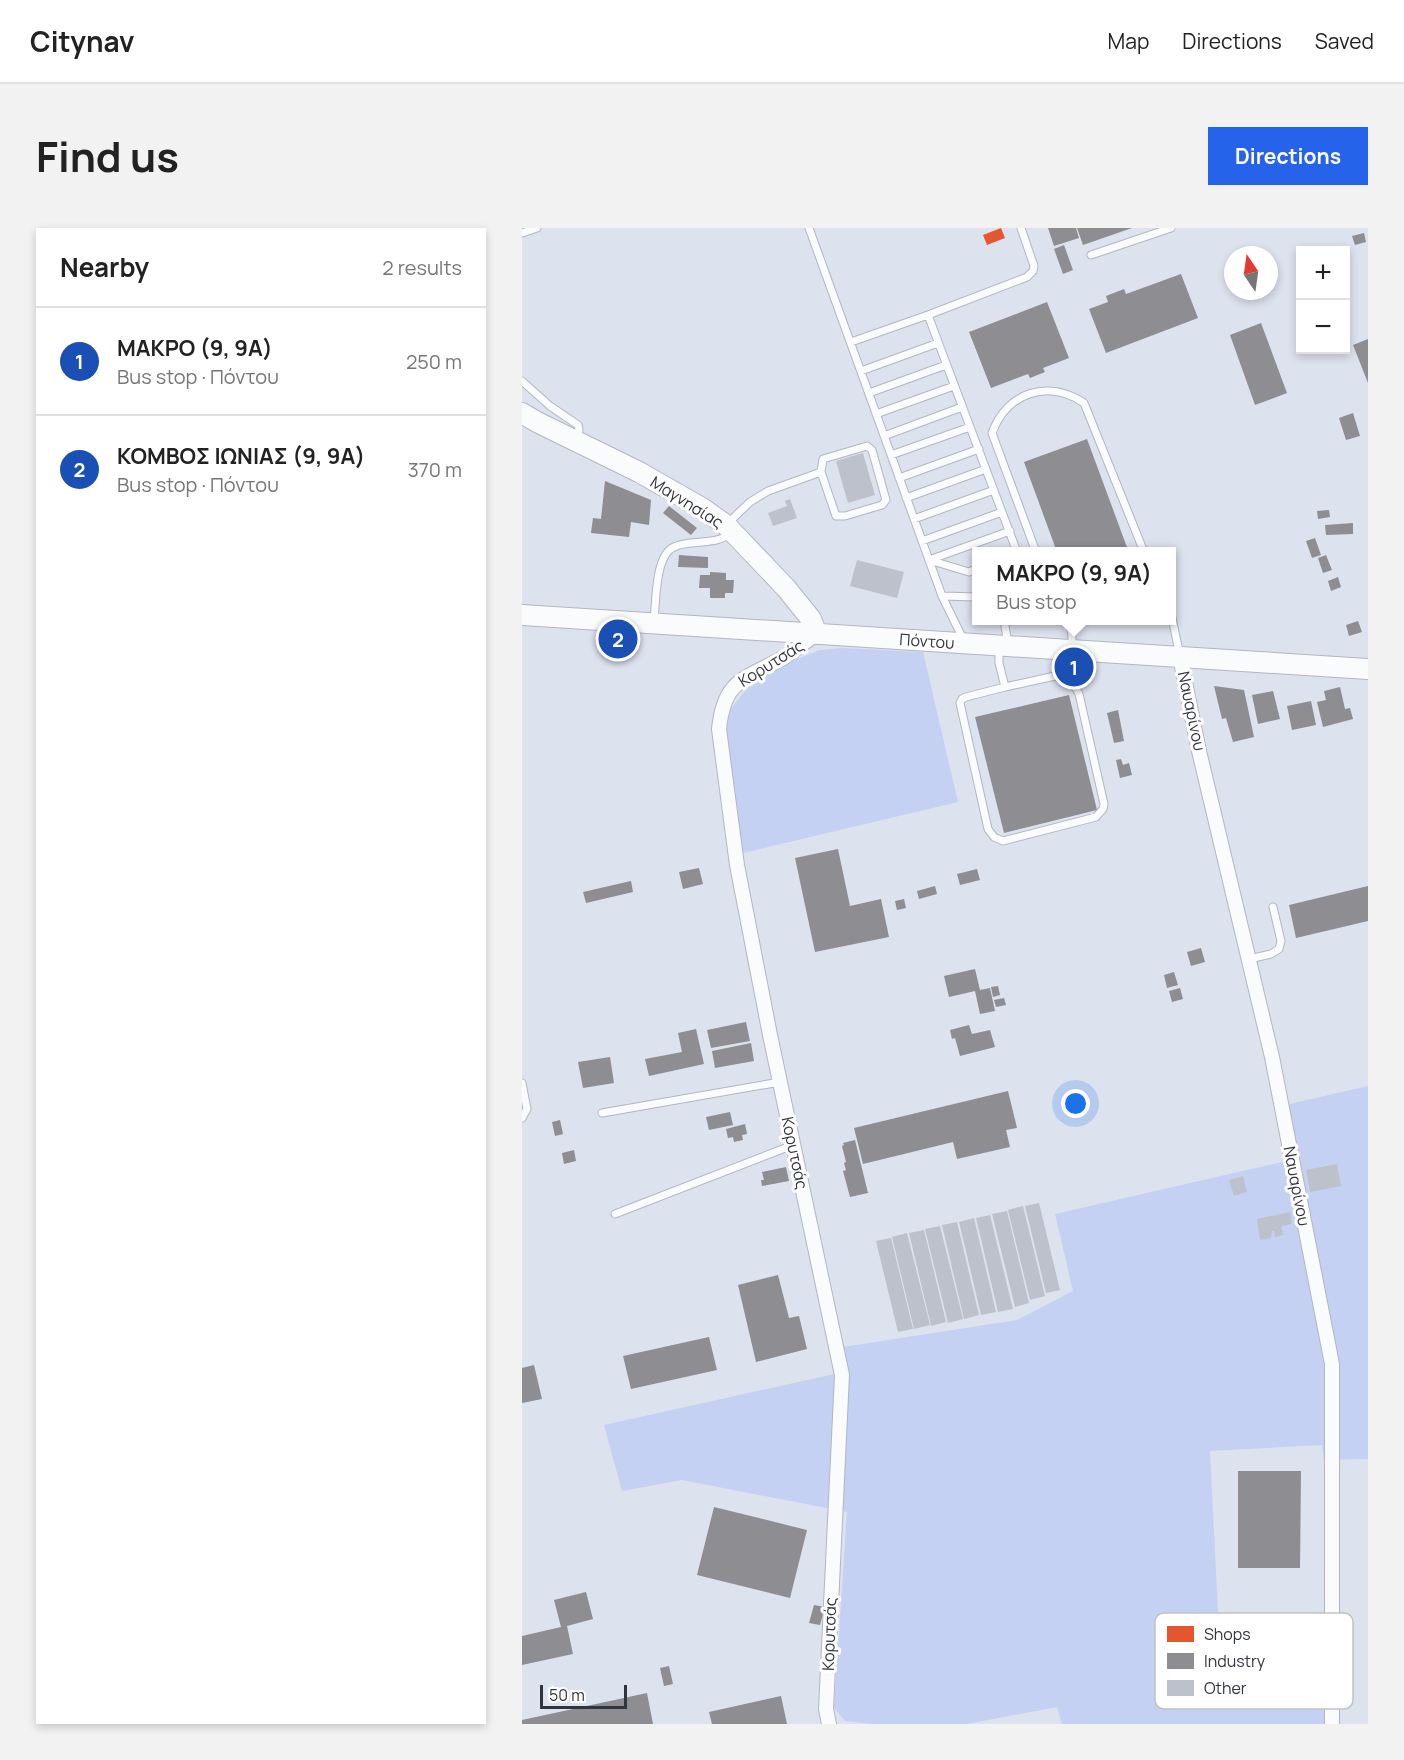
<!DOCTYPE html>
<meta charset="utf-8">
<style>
:root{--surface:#fff;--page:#f2f2f2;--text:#222;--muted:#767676;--line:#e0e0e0;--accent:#2563eb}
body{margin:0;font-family:Manrope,sans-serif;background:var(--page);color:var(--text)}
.controls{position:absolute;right:18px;top:18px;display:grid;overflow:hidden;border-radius:0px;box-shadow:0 3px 9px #0003}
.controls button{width:54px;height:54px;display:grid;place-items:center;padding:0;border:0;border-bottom:2px solid var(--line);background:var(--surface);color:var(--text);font:30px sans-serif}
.compass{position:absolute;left:702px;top:18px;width:54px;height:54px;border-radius:50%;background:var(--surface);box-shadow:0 3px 9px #0003;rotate:347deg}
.scale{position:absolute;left:18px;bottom:15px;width:87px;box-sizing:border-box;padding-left:6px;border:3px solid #30343d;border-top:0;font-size:16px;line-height:21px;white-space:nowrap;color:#30343d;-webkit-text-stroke:4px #fff;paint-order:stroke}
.you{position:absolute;left:554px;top:876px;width:21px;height:21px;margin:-15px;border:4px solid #fff;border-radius:50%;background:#1a73e8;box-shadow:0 0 0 9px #1a73e833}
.badge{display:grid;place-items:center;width:39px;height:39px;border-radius:50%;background:var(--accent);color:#fff;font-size:20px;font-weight:700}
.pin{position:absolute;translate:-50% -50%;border:3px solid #fff;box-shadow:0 2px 6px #0006}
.popup{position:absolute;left:450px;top:319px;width:204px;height:78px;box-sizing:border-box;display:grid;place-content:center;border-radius:0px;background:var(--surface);filter:drop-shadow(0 2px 4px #0005);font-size:20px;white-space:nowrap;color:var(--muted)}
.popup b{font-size:22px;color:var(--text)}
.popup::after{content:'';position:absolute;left:50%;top:100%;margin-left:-12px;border:12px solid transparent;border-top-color:var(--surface)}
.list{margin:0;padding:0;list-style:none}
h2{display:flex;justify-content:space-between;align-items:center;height:78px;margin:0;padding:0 24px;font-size:26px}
h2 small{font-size:20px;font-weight:400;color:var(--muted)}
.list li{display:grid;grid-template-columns:39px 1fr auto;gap:18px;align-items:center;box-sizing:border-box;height:108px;padding:0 24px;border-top:2px solid var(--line)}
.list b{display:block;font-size:22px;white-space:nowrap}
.list p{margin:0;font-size:20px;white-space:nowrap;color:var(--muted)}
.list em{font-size:20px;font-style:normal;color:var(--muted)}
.map{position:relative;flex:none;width:846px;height:1496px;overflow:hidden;border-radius:0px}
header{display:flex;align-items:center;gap:36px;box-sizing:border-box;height:84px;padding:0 30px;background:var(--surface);border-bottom:2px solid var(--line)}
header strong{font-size:28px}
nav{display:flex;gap:33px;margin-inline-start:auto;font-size:21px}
.intro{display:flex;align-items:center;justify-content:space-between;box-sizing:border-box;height:144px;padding:0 36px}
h1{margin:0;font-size:42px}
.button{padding:15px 27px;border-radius:0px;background:var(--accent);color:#fff;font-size:21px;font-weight:700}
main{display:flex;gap:36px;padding:0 36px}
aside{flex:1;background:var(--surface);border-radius:0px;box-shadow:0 3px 9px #0003}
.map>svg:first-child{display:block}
.green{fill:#c5d1f2}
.shops{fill:#e4572e}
.industry{fill:#8d8d92}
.building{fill:#bdc1cb}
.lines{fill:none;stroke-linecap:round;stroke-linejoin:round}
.lane-casing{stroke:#b2b6c0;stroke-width:9}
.street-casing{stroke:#b2b6c0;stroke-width:16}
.secondary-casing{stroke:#b2b6c0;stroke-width:22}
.lane{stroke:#fafbfd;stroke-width:7}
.street{stroke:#fafbfd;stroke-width:14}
.secondary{stroke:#fafbfd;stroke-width:20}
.labels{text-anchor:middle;stroke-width:6;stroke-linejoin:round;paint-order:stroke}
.street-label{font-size:16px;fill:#30343d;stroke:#fff}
.key{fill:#fff;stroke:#c1c2c5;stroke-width:1.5}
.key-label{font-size:16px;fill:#30343d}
</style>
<header>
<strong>Citynav</strong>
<nav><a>Map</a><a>Directions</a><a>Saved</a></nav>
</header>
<div class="intro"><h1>Find us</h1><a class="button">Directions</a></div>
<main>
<aside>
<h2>Nearby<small>2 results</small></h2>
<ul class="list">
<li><span class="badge" style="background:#1a4fb4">1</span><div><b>ΜΑΚΡΟ (9, 9Α)</b><p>Bus stop · Πόντου</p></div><em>250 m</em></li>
<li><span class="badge" style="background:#1a4fb4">2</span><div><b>ΚΟΜΒΟΣ ΙΩΝΙΑΣ (9, 9Α)</b><p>Bus stop · Πόντου</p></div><em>370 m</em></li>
</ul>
</aside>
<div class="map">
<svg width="846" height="1496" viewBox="0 0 846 1496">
<rect width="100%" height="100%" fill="#dde2ef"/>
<path class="green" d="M321,420L401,424L436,574L217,626L203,488L228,457L265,435L298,422Z
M846,858V1231L802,1232L800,1217L688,1223L698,1423L803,1419L804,1496H540L535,1479L445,1496H351L323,1493L312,1480L325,1284L160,1252L100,1263L82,1197L326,1143L321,1119L495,1092L551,1063L533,986L773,931L763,877Z"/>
<path class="shops" d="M479,0L483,10L465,17L461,7Z"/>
<path class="industry" d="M526,0H554L557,10L532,18Z
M555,0H610L561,17Z
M842,5L844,14L833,17L830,8Z
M542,17L551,42L541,46L532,21Z
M824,24L828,40L824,41Z
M659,46L676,90L584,125L567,81L586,74L584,68L602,61L604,66Z
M525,74L547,130L521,140L523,144L508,150L506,146L469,160L447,104Z
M739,95L765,165L733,177L708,107Z
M846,111V155L831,117Z
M831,185L838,208L824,212L817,190Z
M565,211L606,322L602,324H535L502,234Z
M83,253L129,272L127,297L109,294L107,309L69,305L71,290L79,291Z
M147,278L175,300L169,307L141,285Z
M807,282L808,289L796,291L795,283Z
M831,295V306L804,307L803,297Z
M793,310L799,327L790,330L784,313Z
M157,327L186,329V340L156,339Z
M804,327L810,342L801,345L796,330Z
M188,344L204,345V352H212L211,365H203V370H188V360H177L178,347H188Z
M816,349L819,359L809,363L806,353Z
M836,393L840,404L827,408L824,397Z
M692,458L722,462L732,509L711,514L704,490L700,491Z
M818,459L823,481L828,480L831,491L801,499L795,474L804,472L802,463Z
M751,463L758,491L736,496L730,467Z
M547,467L575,582L482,605L453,489Z
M789,473L794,497L770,502L765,478Z
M596,482L602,513L592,515L585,485Z
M599,531L601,537L607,535L610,547L598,550L594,532Z
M316,621L328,678L359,671L367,709L293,724L273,630Z
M177,640L181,656L161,661L157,644Z
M455,641L458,652L438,657L435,646Z
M109,653L111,664L64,675L61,664Z
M413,658L415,666L397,671L395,663Z
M846,658V693L774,710L767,677Z
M382,671L384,680L375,682L373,673Z
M679,720L683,734L669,738L665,724Z
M453,741L458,762L468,760L473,783L458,786L453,763L427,769L422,748Z
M652,744L656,757L645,760L642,747Z
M476,758L478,767L471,769L469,759Z
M658,760L661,771L650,774L647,763Z
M482,770L484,777L474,779L472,772Z
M224,794L228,813L189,820L185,802Z
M447,797L450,806L468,802L473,819L438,828L433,810L430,811L428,802Z
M174,801L182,836L127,848L123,831L160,824L156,805Z
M229,815L232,833L193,840L190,823Z
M88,829L92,855L61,860L56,834Z
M486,863L495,900L484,902L488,919L435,931L431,914L341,936L332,900Z
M208,884L211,897L187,902L184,889Z
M38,892L41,906L33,908L30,894Z
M223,896L225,906L220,907L221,912L212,914L211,909L206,910L204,901Z
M333,912L346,965L328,969L321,943L324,942L322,935L324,934L320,918L322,917L321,915Z
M52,922L54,933L42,936L40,925Z
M264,939L267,953L240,958L239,952H242L240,944Z
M256,1047L267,1090L277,1088L285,1121L234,1134L216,1057Z
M187,1109L195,1142L109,1161L101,1128Z
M12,1137L20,1171L0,1175V1140Z
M716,1243H779L778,1340H716Z
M192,1279L285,1302L268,1370L175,1347Z
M64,1364L71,1391L45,1398L51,1426L0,1437V1408L39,1399L32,1372Z
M292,1377L303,1379L298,1397L287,1395Z
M147,1438L151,1456L142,1458L138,1440Z
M125,1465L131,1496H0V1492Z
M259,1468L265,1496H190L187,1484Z"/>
<path class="building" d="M341,225L353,267L326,275L314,233Z
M268,271L275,290L251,298L246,285L265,278L263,273Z
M335,332L382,344L375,370L328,358Z
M815,936L819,958L788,964L784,942Z
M721,948L725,964L712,968L707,952Z
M517,975L538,1062L524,1065L503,978Z
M501,978L523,1068L508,1072L486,982Z
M485,983L507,1075L493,1079L470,986Z
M768,984L770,996L759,998L761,1007L753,1009L752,1003H750L749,1010L738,1012L735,991Z
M468,987L491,1081L476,1084L454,990Z
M452,990L474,1084L459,1087L437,994Z
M435,994L457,1087L442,1091L420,997Z
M418,998L441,1091L426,1095L403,1001Z
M402,1002L424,1094L409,1098L387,1005Z
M385,1005L408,1097L392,1101L370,1009Z
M369,1010L391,1101L376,1104L354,1013Z"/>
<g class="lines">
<defs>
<path id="lane" d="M287,0L420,368L442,413
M0,5L15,0
M569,27L649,0
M329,114L406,87
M339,143L416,115
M0,153L28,178L56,197L57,202L55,211
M347,165L424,137
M354,186L432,158
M362,208L440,179
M369,227L448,199
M377,250L457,221
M384,270L464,241
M392,291L472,262
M206,295L228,274L246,263L299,244L314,288H323L360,277L364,272L350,222L345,218L301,231L299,244
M400,313L480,284
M495,324L406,87L505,49L511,43L512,38L499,0
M514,324L470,205C485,164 526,151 562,175L622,324
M454,341L447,344L407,332L488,303
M420,368L454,369
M650,390L658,428
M482,392L486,416
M548,392L551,420
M132,393C134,374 133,327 152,319C160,315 170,315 180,314C191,313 201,312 210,304
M477,420V435L483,459L533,448C545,450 552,455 557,466L582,576L581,581L574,589L481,613L472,609L466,601L438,475L440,471L444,469L483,459
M727,731L749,726L757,721L759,713L751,679
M0,855L5,881L0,890
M80,885L258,854
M93,986L271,917"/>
<path id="street" d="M295,406C283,413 273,423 261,430C223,451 202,451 197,501L215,637L248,807L320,1147L304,1481L307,1496
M658,429L677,523L750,829L810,1136V1496"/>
<path id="secondary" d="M0,185L15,194L117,244L180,280L204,297L264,360L289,391L295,406
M0,387L846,441"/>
</defs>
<use href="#lane" class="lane-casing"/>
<use href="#street" class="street-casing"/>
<use href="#secondary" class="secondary-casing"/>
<use href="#lane" class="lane"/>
<use href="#street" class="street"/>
<use href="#secondary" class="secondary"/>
</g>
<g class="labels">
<g class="street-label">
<text transform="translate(165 274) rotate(32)" y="6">Μαγνησίας</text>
<text transform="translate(405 413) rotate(4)" y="6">Πόντου</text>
<text transform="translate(249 435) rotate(-32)" y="6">Κορυτσάς</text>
<text transform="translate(670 483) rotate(78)" y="6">Ναυαρίνου</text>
<text transform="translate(273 925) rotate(78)" y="6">Κορυτσάς</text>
<text transform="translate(775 958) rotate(79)" y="6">Ναυαρίνου</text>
<text transform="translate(307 1406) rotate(-88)" y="6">Κορυτσάς</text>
</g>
</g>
<rect x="633" y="1385" width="198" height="96" rx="9" class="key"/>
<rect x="645" y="1398" width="27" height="16" fill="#e4572e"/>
<rect x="645" y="1425" width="27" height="16" fill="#8d8d92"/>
<rect x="645" y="1452" width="27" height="16" fill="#bdc1cb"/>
<g class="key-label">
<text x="682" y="1412">Shops</text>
<text x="682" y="1439">Industry</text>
<text x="682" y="1466">Other</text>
</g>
</svg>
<div class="controls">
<button>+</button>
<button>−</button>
</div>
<svg class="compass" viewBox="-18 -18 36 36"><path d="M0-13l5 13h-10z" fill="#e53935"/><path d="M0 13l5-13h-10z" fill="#767676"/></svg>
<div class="scale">50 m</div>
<div class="you"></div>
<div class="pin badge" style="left:552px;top:439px;background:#1a4fb4">1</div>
<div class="popup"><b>ΜΑΚΡΟ (9, 9Α)</b>Bus stop</div>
<div class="pin badge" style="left:96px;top:411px;background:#1a4fb4">2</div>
</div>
</main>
